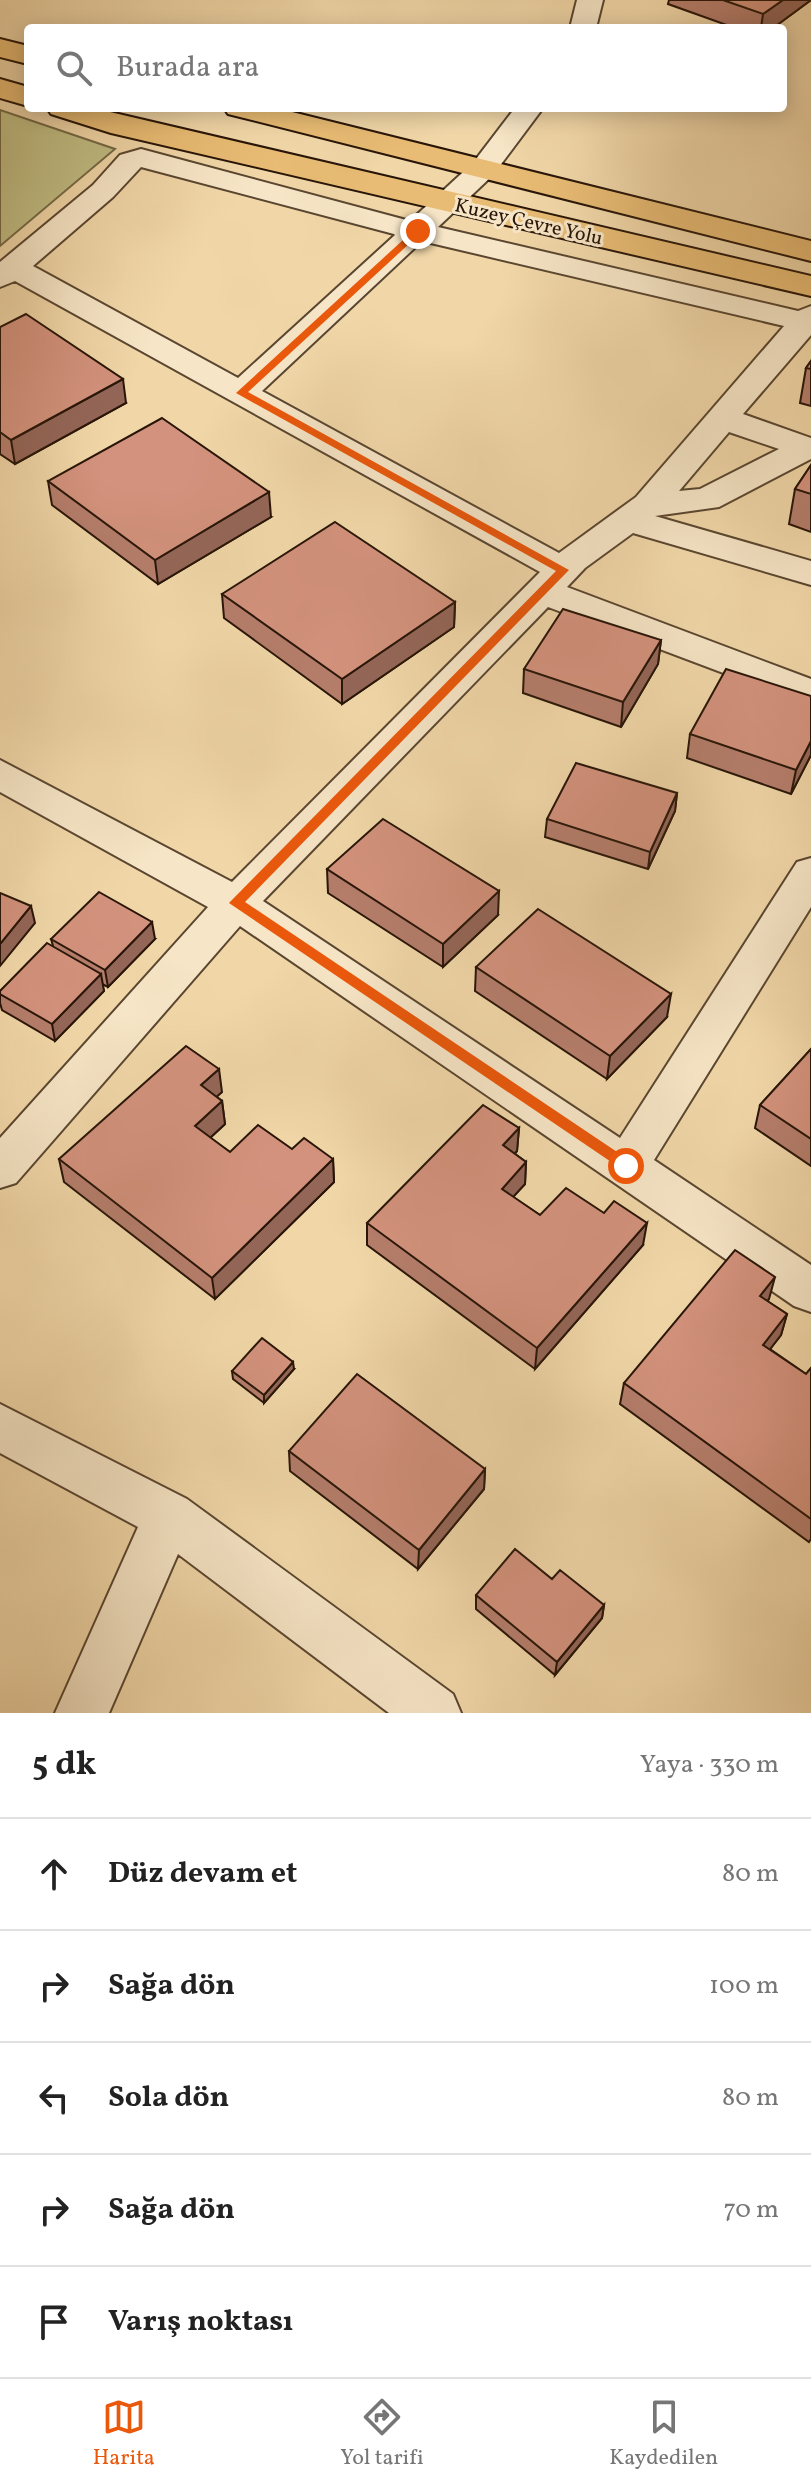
<!DOCTYPE html>
<html lang="tr">
<meta charset="utf-8">
<style>
:root{--surface:#fff;--page:#f2f2f2;--text:#222;--muted:#767676;--line:#e0e0e0;--accent:#ea580c}
body{margin:0;font-family:Vollkorn,serif;background:var(--page);color:var(--text)}
.stop{position:absolute;width:24px;height:24px;margin:-18px;border:6px solid #ea580c;border-radius:50%;background:#fff}
.stop.end{background:#ea580c;border-color:#fff;box-shadow:0 2px 8px #0008}
.list{margin:0;padding:0;list-style:none}
h2{display:flex;justify-content:space-between;align-items:center;height:104px;margin:0;padding:0 32px;font-size:34px}
h2 small{font-size:26px;font-weight:400;color:var(--muted)}
.list li{display:grid;grid-template-columns:52px 1fr auto;gap:24px;align-items:center;box-sizing:border-box;height:112px;padding:0 32px;border-top:2px solid var(--line)}
.list b{display:block;font-size:30px;white-space:nowrap}
.list em{font-size:26px;font-style:normal;color:var(--muted)}
.icon{flex:none;width:44px;height:44px;fill:none;stroke:currentColor;stroke-width:2;stroke-linecap:round;stroke-linejoin:round}
.map{position:relative;flex:none;width:811px;height:1713px;overflow:hidden}
.search{position:absolute;background:var(--surface);box-shadow:0 4px 20px #0003;left:24px;right:24px;top:24px;height:88px;display:flex;align-items:center;gap:20px;box-sizing:border-box;padding:0 28px;border-radius:8px;color:var(--muted);font-size:30px}
.sheet{height:664px;background:var(--surface)}
nav{display:flex;justify-content:space-around;align-items:center;box-sizing:border-box;height:112px;border-top:2px solid var(--line);background:var(--surface);font-size:22px;color:var(--muted)}
nav a{display:grid;justify-items:center;gap:4px}
nav .on{color:var(--accent)}
.map>svg:first-child{display:block}
.green{fill:#c0bd83;stroke:#746946;stroke-width:2}
.lines{fill:none;stroke-linecap:round;stroke-linejoin:round}
.minor-casing{stroke:#5a4630;stroke-width:4}
.major-casing{stroke:#281508;stroke-width:4}
.minor{fill:#f6e5c6;fill-rule:evenodd}
.major{fill:#e8bc74;fill-rule:evenodd}
.wall{fill:#b57e6c;stroke:#281508;stroke-width:2}
.shaded-wall{fill:#946658;stroke:#281508;stroke-width:2}
.building{fill:#d3927d;stroke:#281508;stroke-width:2}
.route{fill:#ea580c}
.labels{text-anchor:middle;stroke-width:6;stroke-linejoin:round;paint-order:stroke}
.far-street-label{font-size:20px;fill:#281508;stroke:#f6e5c6}
</style>
<div class="map">
<svg width="811" height="1713" viewBox="0 0 811 1713">
<rect width="100%" height="100%" fill="#f1d7a8"/>
<filter id="stains"><feTurbulence type="fractalNoise" baseFrequency=".0025" numOctaves="4"/><feColorMatrix values="0 0 0 0 .2 0 0 0 0 .09 0 0 0 0 .02 0 0 0 .5 -.17"/></filter>
<radialGradient id="worn" r=".72"><stop offset=".6" stop-color="#630" stop-opacity="0"/><stop offset="1" stop-color="#630" stop-opacity=".3"/></radialGradient>
<path class="green" d="M0,110L115,149L0,246Z"/>
<g class="lines">
<defs>
<path id="minor" d="M577,0H603L596,28H570Z
M515,108H543L493,175L438,227L798,311L811,306V335L743,414L811,438V459L719,507L655,516L811,561V585L633,533L585,568L567,587L811,679V706L548,607L263,901L620,1138L797,862L811,858V907L654,1160L811,1265V1312L794,1306L240,926L16,1183L0,1188V1138L208,907L0,792V760L232,882L540,572L15,281L0,287V262L93,185L120,155L141,149L410,221L473,163ZM141,167L394,234L395,235L238,378L33,266L113,197ZM422,241L784,326L636,497L559,553L262,391ZM729,432L779,449L700,489L679,491Z
M0,1404L187,1499L453,1694L461,1713H389L178,1554L109,1713H55L138,1527L0,1453Z"/>
<path id="major" d="M0,39L28,46V64L0,57Z
M0,79L28,87V106L0,98Z
M47,108H93L811,276V296L111,133L51,114Z
M224,108H276L811,241V261L228,114Z"/>
</defs>
<use href="#minor" class="minor-casing"/>
<use href="#major" class="major-casing"/>
<use href="#minor" class="minor"/>
<use href="#major" class="major"/>
</g>
<path class="wall" d="M669,0H811L773,28H735L668,4Z
M0,327L126,403L15,464L0,454Z
M811,361V406L800,403L806,368Z
M811,465V532L789,524L795,489Z
M48,481L271,517L158,584L52,505Z
M222,594L455,602L454,627L342,704L224,618Z
M661,640L658,664L621,727L523,693L524,669Z
M690,734L811,755L791,794L687,758Z
M677,793L675,811L648,869L545,837L547,819Z
M327,869L498,915L443,967L328,893Z
M51,939H155L108,987L102,984L104,991L55,1041L2,1010L0,1003V991L53,946Z
M476,967L667,1017L607,1079L475,991Z
M811,1049V1166L755,1128L760,1105Z
M222,1092L216,1096L222,1101L225,1124L210,1138L230,1152L333,1159L334,1182L215,1299L64,1182L59,1159Z
M519,1128L517,1151L515,1154L526,1162L525,1184L513,1197L540,1215L643,1245L535,1369L367,1245V1223Z
M769,1299L767,1301L787,1314L781,1335L770,1349L806,1374L811,1368V1539L809,1542L620,1404L624,1383Z
M294,1369L264,1403L233,1379L232,1371Z
M289,1451L485,1469L484,1489L418,1569L290,1471Z
M552,1579L604,1605L602,1618L555,1675L476,1609V1595Z"/>
<path class="shaded-wall" d="M783,0H811L773,28H761L763,14Z
M123,379L126,403L15,464L11,440Z
M269,492L271,517L158,584L155,560Z
M455,602L454,627L342,704V679Z
M661,640L658,664L621,727L623,702Z
M811,741V755L791,794L796,770Z
M677,793L675,811L648,869L650,852Z
M499,891L498,915L443,967V944Z
M31,906L35,923L0,966V944Z
M152,922L155,939L108,987L105,970Z
M101,974L104,991L55,1041L52,1024Z
M671,994L667,1017L607,1079L610,1056Z
M219,1069L222,1092L204,1108L201,1085Z
M222,1101L225,1124L198,1149L195,1126Z
M519,1128L517,1151L501,1168L503,1145Z
M333,1159L334,1182L215,1299L212,1278Z
M526,1162L525,1184L500,1211L502,1189Z
M647,1223L643,1245L535,1369L537,1348Z
M775,1277L769,1299L754,1317L760,1296Z
M787,1314L781,1335L757,1366L763,1345Z
M293,1362L294,1369L264,1403V1395Z
M485,1469L484,1489L418,1569L419,1550Z
M604,1605L602,1618L555,1675L557,1662Z"/>
<path class="building" d="M723,0H783L763,14Z
M26,314L123,379L11,440L0,432V327Z
M811,361V369L806,368Z
M162,418L269,492L155,560L48,481Z
M811,465V494L795,489Z
M335,522L455,602L342,679L222,594Z
M563,609L661,640L623,702L524,669Z
M726,669L811,696V741L796,770L690,734Z
M576,763L677,793L650,852L547,819Z
M383,819L499,891L443,944L327,869Z
M99,892L152,922L105,970L51,939Z
M0,893L31,906L0,944Z
M538,909L671,994L610,1056L476,967Z
M47,943L101,974L52,1024L0,994V991Z
M186,1046L219,1069L201,1085L222,1101L195,1126L230,1152L258,1125L292,1149L304,1138L333,1159L212,1278L59,1159Z
M811,1049V1139L760,1105Z
M483,1105L519,1128L503,1145L526,1162L502,1189L540,1215L566,1188L604,1213L614,1201L647,1223L537,1348L367,1223Z
M735,1250L775,1277L760,1296L787,1314L763,1345L806,1374L811,1368V1519L624,1383Z
M262,1338L293,1362L264,1395L232,1371Z
M357,1374L485,1469L419,1550L289,1451Z
M515,1549L552,1579L560,1570L604,1605L557,1662L476,1595Z"/>
<path class="route" d="M415,229L423,231L248,392L569,570L245,902L632,1162L634,1166L626,1172L229,903L556,571L236,393Z"/>
<g class="labels">
<g class="far-street-label">
<text transform="translate(529 221) rotate(13)" y="7">Kuzey Çevre Yolu</text>
</g>
</g>
<rect width="100%" height="100%" filter="url(#stains)"/>
<rect width="100%" height="100%" fill="url(#worn)"/>
</svg>
<div class="stop" style="left:626px;top:1166px"></div>
<div class="stop end" style="left:418px;top:231px"></div>
<div class="search"><svg class="icon" aria-label="search" viewBox="0 0 24 24"><circle cx="10" cy="10" r="6"/><path d="M15 15l6 6"/></svg>Burada ara</div>
</div>
<section class="sheet">
<h2>5 dk<small>Yaya · 330 m</small></h2>
<ul class="list">
<li><svg class="icon" aria-label="ahead" viewBox="0 0 24 24"><path d="M12 20V5M6 11l6-6 6 6"/></svg><div><b>Düz devam et</b></div><em>80 m</em></li>
<li><svg class="icon" aria-label="right" viewBox="0 0 24 24"><path d="M7 20v-9h11M14 6l5 5-5 5"/></svg><div><b>Sağa dön</b></div><em>100 m</em></li>
<li><svg class="icon" aria-label="left" viewBox="0 0 24 24"><path d="M17 20v-9H6M10 6l-5 5 5 5"/></svg><div><b>Sola dön</b></div><em>80 m</em></li>
<li><svg class="icon" aria-label="right" viewBox="0 0 24 24"><path d="M7 20v-9h11M14 6l5 5-5 5"/></svg><div><b>Sağa dön</b></div><em>70 m</em></li>
<li><svg class="icon" aria-label="arrive" viewBox="0 0 24 24"><path d="M6 21V4h12l-3 4 3 4H6"/></svg><div><b>Varış noktası</b></div></li>
</ul>
</section>
<nav>
<a class="on"><svg class="icon" aria-label="map" viewBox="0 0 24 24"><path d="M3 6l6-2 6 2 6-2v14l-6 2-6-2-6 2zM9 4v14M15 6v14"/></svg>Harita</a>
<a><svg class="icon" aria-label="directions" viewBox="0 0 24 24"><path d="M12 3l9 9-9 9-9-9zM9 14v-3h6M13 9l2 2-2 2"/></svg>Yol tarifi</a>
<a><svg class="icon" aria-label="saved" viewBox="0 0 24 24"><path d="M7 4h10v16l-5-4-5 4z"/></svg>Kaydedilen</a>
</nav>
